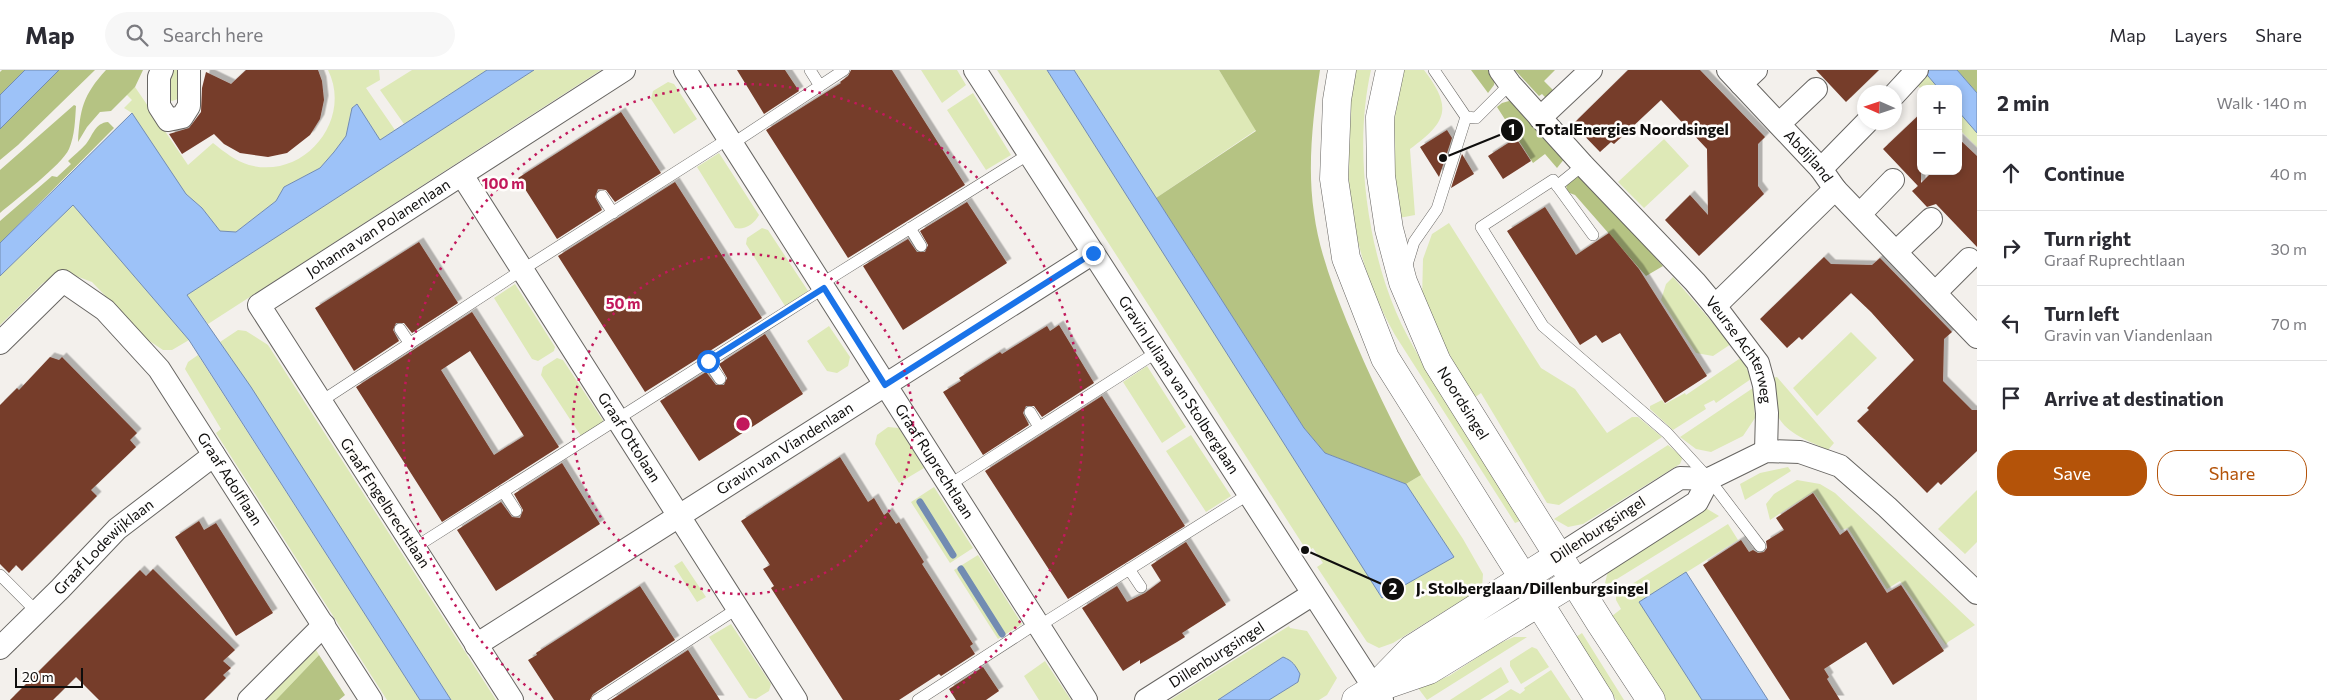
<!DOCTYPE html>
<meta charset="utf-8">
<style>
:root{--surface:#fff;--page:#f7f7f7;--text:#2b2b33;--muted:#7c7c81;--line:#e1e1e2;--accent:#b45309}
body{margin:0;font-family:Commissioner,sans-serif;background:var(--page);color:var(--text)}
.controls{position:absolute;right:15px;top:15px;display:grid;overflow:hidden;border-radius:10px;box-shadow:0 2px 8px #0003}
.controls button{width:45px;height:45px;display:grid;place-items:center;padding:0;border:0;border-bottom:1px solid var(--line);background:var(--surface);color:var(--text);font:25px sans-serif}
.compass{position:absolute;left:1857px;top:15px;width:45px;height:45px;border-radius:50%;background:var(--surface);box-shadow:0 2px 8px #0003;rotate:273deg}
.scale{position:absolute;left:15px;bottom:12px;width:68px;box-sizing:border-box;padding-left:5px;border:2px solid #0f0e0d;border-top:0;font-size:14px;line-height:18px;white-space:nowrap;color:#0f0e0d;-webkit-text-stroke:4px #fffdfb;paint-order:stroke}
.stop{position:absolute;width:15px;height:15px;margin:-11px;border:4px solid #1a73e8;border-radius:50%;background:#fff}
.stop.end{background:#1a73e8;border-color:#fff;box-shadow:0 1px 5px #0008}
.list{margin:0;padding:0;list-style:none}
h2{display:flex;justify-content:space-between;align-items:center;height:65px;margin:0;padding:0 20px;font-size:21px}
h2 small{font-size:16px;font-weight:400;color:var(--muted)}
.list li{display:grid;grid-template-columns:32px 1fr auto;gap:15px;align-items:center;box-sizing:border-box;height:75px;padding:0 20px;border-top:1px solid var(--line)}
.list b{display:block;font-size:19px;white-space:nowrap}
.list p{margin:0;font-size:16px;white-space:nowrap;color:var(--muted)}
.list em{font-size:16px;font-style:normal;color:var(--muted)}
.actions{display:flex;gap:10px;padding:15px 20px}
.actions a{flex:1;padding:11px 0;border:1px solid var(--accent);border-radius:20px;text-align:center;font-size:18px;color:var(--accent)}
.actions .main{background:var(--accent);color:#fff}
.icon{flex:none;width:28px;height:28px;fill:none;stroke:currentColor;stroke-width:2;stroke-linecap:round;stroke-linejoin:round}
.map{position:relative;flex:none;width:1977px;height:630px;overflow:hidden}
header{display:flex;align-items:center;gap:30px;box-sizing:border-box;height:70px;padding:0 25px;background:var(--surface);border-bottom:1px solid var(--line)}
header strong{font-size:24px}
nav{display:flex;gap:28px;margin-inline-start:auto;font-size:18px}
.search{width:350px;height:45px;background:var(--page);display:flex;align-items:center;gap:12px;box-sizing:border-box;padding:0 18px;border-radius:28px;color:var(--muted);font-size:19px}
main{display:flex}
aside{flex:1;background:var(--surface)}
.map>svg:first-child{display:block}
.green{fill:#dee9b7}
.forest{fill:#b5c383}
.water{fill:#9dc2f8;stroke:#728cb2}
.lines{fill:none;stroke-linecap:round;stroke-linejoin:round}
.stream{stroke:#728cb2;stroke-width:7}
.building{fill:#763c2a;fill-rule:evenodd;filter:url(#shadow)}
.service-casing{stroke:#676562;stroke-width:12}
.minor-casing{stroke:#676562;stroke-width:24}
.tertiary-casing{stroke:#676562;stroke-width:29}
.secondary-casing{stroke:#676562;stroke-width:29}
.service{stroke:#fff;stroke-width:11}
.minor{stroke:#fff;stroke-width:22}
.tertiary{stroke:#fff;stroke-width:28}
.secondary{stroke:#fff;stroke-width:28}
.route{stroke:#1a73e8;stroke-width:6}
.ring{fill:none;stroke:#c2185b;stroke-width:2.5;stroke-dasharray:2.5 5}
.labels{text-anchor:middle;stroke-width:5;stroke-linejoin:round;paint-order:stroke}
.street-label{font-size:15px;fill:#0f0e0d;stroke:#fffdfb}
.centre{fill:#c2185b;stroke:#fffdfb;stroke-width:2.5}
.ring-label{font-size:15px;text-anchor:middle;font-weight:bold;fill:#c2185b;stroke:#fffdfb;stroke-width:5;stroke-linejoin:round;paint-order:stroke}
.leader{fill:none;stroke:#0f0e0d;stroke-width:2}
.callout-dot{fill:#0f0e0d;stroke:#fffdfb;stroke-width:2}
.mark-label{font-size:15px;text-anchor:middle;font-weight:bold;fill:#fff}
.callout-label{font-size:16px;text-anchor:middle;font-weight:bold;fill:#0f0e0d;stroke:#fffdfb;stroke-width:5;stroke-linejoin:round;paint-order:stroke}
</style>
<header>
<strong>Map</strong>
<div class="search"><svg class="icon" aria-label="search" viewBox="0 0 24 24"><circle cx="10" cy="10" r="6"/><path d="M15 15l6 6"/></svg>Search here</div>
<nav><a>Map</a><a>Layers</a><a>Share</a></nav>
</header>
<main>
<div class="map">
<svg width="1977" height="630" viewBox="0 0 1977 630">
<defs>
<filter id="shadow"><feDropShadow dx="4.5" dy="-4.5" stdDeviation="0" flood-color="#0004"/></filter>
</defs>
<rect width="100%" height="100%" fill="#f3f0ec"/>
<path class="green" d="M171,0H183L178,29L172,31L167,28Z
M328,0H379L380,10L366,18L395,60L380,70L357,34L352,38L346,66L334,82L320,98L284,117L276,131L236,162L220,161L202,138L186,124L132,43L124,38L132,30L126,24L135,17L188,95L213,73C224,82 236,91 249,95C304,110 353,50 328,0Z
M412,0H487L404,54L380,20Z
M534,0H601L208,254L187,225Z
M921,0H957L966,15L942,33Z
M997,0H1047L1382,528L1454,487L1406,414L1421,405L1463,469L1483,504L1482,518L1393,573L1379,578L1367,572L1317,497L1323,493L1313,478L1307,481Z
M1074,0H1219L1256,60L1156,128Z
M1355,0H1371C1354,75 1366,171 1396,242C1410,275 1430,304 1448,334C1472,373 1496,412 1520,451L1515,453L1395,265C1348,182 1339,93 1355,0Z
M1400,0H1424C1453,38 1447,52 1410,79L1415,145L1399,148L1393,93V63Z
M1923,0L1939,19H1921L1913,11Z
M668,12L674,14L697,49L674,64L651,29L653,21Z
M973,23L1011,85L986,100L947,40Z
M1958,41L1977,63V77L1958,58Z
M1664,69L1689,96L1644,138L1618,112Z
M719,83L759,145C754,154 745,160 735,158L697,97Z
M73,134L189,270L172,280H163L148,270L92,212L76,206L58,205L43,213L0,255V206Z
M1449,153L1541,298L1575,319L1607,363L1632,347H1638L1662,367L1559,435L1547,433L1481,323L1474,328L1441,269L1422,230L1423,189L1432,164Z
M762,158L768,160L808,221L785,236L746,174L747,168Z
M1673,207L1731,274L1713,286L1696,283L1661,230L1666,214Z
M515,214L555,277L554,281L538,291L532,289L494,228Z
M829,256L850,287L848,296L837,303L827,301L807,271Z
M238,260L246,261L268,275L496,630H451L220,272Z
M1851,262L1877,288L1817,346L1793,318Z
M198,285L420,630H387L216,363L221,359L185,299L188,292Z
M1742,287L1751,309L1716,333L1714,330L1704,335L1706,339L1673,360L1650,339V336L1662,330L1665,334L1685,323L1686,325Z
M557,288L563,290L604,352L581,366L541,305L543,297Z
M1147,296L1186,357L1162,373L1123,312Z
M1777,307L1834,373L1828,380C1811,372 1784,363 1777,344C1773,333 1773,319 1771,308Z
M1753,318L1755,348L1743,366L1711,382L1696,379L1680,367Z
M888,357L899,358L924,398L899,413L875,374L877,365Z
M1191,365L1231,426L1206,442L1166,381Z
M1668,375L1680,385L1682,389L1680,394L1583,454L1568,457L1554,449Z
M1788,397L1791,401L1745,430L1740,414L1760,403Z
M1797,410L1820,414L1835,423L1975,555L1948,572L1946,575L1900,511L1887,519L1848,458L1841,460L1813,422L1770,450L1766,434L1774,424Z
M934,417L973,478L950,493L911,432Z
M1977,420V472L1965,484L1938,459Z
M1704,437L1719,446L1604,517L1608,501Z
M1728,454L1738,470L1639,532L1702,630H1666L1612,546L1621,539L1616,530V524Z
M978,485L1022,554L998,569L954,500Z
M682,491L706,527L697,532L674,496Z
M731,554L771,614L769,621L756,629L749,628L709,567Z
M1289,556L1290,558L1307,561L1337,608L1327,625L1319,630H1269L1298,612L1283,587L1218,630H1170Z
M1582,563L1624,630H1616L1576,567Z
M1514,567H1527L1427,630L1418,618L1449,606L1498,574Z
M1532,577L1537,579L1549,597L1521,614L1510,596V591Z
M315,578L319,585L276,630H262Z
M1045,591L1071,630H1039L1024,606Z
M1501,597L1509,612L1480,630H1450Z
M1551,600L1571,630H1494L1511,619L1520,624L1525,620L1524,618Z"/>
<path class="forest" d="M2,0H25L0,25V2Z
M59,0H95L18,75L0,90V59Z
M106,0H143L135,17L111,41L100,42L87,57L78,72C80,39 83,25 106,0Z
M1219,0H1320C1313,46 1307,97 1314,143C1319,181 1333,217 1347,252C1369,305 1393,356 1421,405L1406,414L1325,383L1304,358L1156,128L1256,61Z
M1471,0H1493L1496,4L1494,15L1488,23Z
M1515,0H1555L1544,11L1555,22L1547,29L1542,24L1539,26Z
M1957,0H1977V23Z
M1509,31L1514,33L1565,88L1557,98L1545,84L1533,93L1497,37L1502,33Z
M74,35L76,36C75,50 75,65 69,79C62,95 15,130 0,143V100Z
M108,52L114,58L0,173V151L52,106L57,107L71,94L68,91C74,85 81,80 86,74C93,65 95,53 108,52Z
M1580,103L1663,196L1646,206L1575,125L1567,122L1566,114Z
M319,585L345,625L339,630H276Z"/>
<path class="water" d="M25,0H59L0,59V25Z
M487,0H534L187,225L251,317L451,630H420L189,270L73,135L0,206V173L132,43L186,124L202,138L220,161L236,162L276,131L284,117L320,98L334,82L346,66L352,38L357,34L380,70Z
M1047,0H1074L1304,358L1325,383L1406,414L1454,487L1382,528Z
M1923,0H1957L1977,23V63L1958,41V19H1939Z
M1686,502L1768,630H1702L1639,532Z
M1283,587C1293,591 1295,595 1300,604L1298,612L1269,630H1218Z"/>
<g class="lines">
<path class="stream" d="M920,432L953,485
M961,499L1002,564"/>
</g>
<path class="building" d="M246,0H318L322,11L324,30L320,49L310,65L287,83L268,87L240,83L224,74L214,64L182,84L169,64L189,58L201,42L202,18L206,2L231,14Z
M737,0H785L799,21L764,44Z
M851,0H892L965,115L848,188L766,60L841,13L840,12L848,6Z
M1628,0H1700L1765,67L1758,74V116L1764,124L1699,186L1665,150L1690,125L1708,145L1707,79L1661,30L1614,74L1611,72L1600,82L1573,54Z
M1816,0H1879L1846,32Z
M621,42L661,103L615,132L606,120L598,119L595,127L602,140L557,169L518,108Z
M1921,43V113L1933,101H1958V68L1977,86V177L1936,134L1927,137L1912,121L1918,116L1883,79Z
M1447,60L1452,68L1439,107L1420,77Z
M1516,68L1531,91L1503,109L1488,86Z
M1462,84L1474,104L1451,118Z
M675,112L762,248L645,322L558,186Z
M967,132L1007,193L903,260L863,196L908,169L917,182H925L928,175L920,161Z
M1545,137L1576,185L1609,163L1639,199L1707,306L1665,333L1620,263L1602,273L1596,265L1580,275L1507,161Z
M419,172L458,233L412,263L404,253H396L393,260L399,271L354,301L315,238Z
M1824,187L1831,194L1872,195L1880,188L1952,262L1944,269L1943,311L1972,340H1977V381L1941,415L1938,412L1927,423L1857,351L1869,340L1867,338L1914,290L1871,242L1851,223L1802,270L1799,267L1787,278L1760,249Z
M472,242L559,377L442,452L356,317ZM470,281L524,366L494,385L441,300Z
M1059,255L1094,313L1042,347L1034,336H1026L1023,343L1029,355L983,385L943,322L961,311L959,308L1000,282L1002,284L1047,256L1050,261Z
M765,264L803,324L699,391L660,331L706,302L716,315H724L727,308L719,294Z
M50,287L59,290L62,287L137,363L130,370L136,377L91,420L97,426L22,501L16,495L9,503L0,494V335L17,318L19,320Z
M1102,326L1185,456L1068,529L985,401Z
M840,387L868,432L874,428L884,445L888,442L896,454L899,452L924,492L922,494L973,574L970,576L975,584L941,606L939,604L899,630H843L771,518L774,516L763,499L770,495L741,451Z
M562,393L600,454L496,521L457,460L501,432L512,447L520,448L523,440L514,424Z
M1813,423L1840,465L1847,460L1887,523L1901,515L1944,581L1893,615L1866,572L1824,599L1829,607L1827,609L1840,630H1790L1703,495L1741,470L1749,482L1753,480L1758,483L1764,482L1767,478L1766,471L1784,460L1776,448Z
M199,451L204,460L216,453L273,543L236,566L175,467Z
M1186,472L1226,535L1182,563L1185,567L1177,572L1140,594V590L1123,601L1082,538L1117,516L1127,532L1145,523L1161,511L1151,495Z
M153,499L235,580L223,591L231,598L223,605L226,608L204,630H99L76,607L53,630H10L140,500L146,506Z
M640,516L675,570L593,624L590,630H554L528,590L537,585L536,583Z
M688,580L720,630H611Z
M983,597L999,621L986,630H956L949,619Z"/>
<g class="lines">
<defs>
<path id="service" d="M810,0L820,16
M1466,47L1476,48L1510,14
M732,74L844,0
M1557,116L1583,95
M602,126L613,143
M910,158L921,176
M1593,165L1553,110L1481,157L1543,256L1667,363L1709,409L1760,476
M1406,198L1414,172L1437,139L1466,47L1434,0
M821,214L1029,84
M400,259L410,274
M708,291L720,309
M320,332L522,200L728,69
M1030,342L1039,357
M949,415L1157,282
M503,421L516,441
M414,478L824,218
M1129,499L1141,517
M0,505L37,542
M1039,556L1249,424
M597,630L738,538
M918,630L1037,553"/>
<g id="minor">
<path d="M162,0L159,7V36L168,50L182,47L189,36V0"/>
<path id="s1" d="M685,0L1086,630"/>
<path id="s2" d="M975,0L1382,630"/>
<path id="s3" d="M1500,0L1510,14L1583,95L1695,212L1715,236L1758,293L1764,315L1767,343L1766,381"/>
<path id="s4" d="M1728,0L1821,99L1835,119L1977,267"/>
<path d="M1741,14L1756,0"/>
<path d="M1894,25L1917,0"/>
<path d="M1540,48L1591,0"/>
<path d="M1779,54L1816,19"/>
<path d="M1821,99L1867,52"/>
<path id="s5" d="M462,105L796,630"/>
<path d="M1860,144L1893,110"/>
<path d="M1896,182L1931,149"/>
<path d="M1935,223L1969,189"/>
<path d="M1715,236L1835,119"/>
<path id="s6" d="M0,273L63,211L105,240L159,299L371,630"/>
<path d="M1558,486L1680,408L1709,409L1766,381L1800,382L1840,396L1887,437L1977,523"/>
<path d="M1574,511L1697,432L1709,409"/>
<path id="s7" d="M476,575L1093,183"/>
<path id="s8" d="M0,578L60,519L117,459L214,385"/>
<path d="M249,630L324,555"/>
<path id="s9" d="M512,630L259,235L624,0"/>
<path id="s10" d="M1146,630L1313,524"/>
</g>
<path id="tertiary" d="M1377,615L1412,579L1558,486
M1356,630L1374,619L1429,600L1574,511"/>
<g id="secondary">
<path d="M1342,0L1337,30L1334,109L1346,188L1385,288L1600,630"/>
<path id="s11" d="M1390,0L1380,47L1381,106L1389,159L1403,212L1437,292L1601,554L1651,630"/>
</g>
</defs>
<use href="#service" class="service-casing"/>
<use href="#minor" class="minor-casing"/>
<use href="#tertiary" class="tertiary-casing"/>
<use href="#secondary" class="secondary-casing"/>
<use href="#service" class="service"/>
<use href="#minor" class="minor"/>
<use href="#tertiary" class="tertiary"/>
<use href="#secondary" class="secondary"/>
</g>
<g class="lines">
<path class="route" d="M708,291L824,218L885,315L1093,183"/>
</g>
<g class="ring">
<circle cx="743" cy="354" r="170"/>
<path d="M543 629A340 340 0 1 1 943 629"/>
</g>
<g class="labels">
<g class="street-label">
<text dy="5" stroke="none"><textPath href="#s4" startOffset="118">Abdijland</textPath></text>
<text dy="5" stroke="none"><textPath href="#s9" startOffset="611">Johanna van Polanenlaan</textPath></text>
<text dy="5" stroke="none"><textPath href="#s3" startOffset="371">Veurse Achterweg</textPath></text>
<text dy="5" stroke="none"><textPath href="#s2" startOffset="375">Gravin Juliana van Stolberglaan</textPath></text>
<text dy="5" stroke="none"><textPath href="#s11" startOffset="351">Noordsingel</textPath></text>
<text dy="5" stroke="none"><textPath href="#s5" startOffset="311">Graaf Ottolaan</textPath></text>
<text dy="5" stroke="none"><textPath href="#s7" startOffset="366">Gravin van Viandenlaan</textPath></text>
<text dy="5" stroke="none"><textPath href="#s1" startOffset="464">Graaf Ruprechtlaan</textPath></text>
<text dy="5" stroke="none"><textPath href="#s6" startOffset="350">Graaf Adolflaan</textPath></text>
<text transform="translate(385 433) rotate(57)" y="5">Graaf Engelbrechtlaan</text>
<text transform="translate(1598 460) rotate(-33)" y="5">Dillenburgsingel</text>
<text dy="5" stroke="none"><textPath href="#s8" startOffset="145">Graaf Lodewijklaan</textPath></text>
<text dy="5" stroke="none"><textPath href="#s10" startOffset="84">Dillenburgsingel</textPath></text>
</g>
</g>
<circle cx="743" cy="354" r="8" class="centre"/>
<g class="ring-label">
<text x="503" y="119">100 m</text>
<text x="623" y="239">50 m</text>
</g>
<path class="leader" d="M1443 88L1512 60M1305 480L1393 519"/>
<g class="callout-dot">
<circle cx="1443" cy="88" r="5"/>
<circle cx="1305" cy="480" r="5"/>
<circle cx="1512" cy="60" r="12"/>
<circle cx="1393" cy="519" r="12"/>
</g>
<g class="mark-label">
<text x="1512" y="65">1</text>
<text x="1393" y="524">2</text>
</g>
<g class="callout-label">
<text x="1632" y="65">TotalEnergies Noordsingel</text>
<text x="1532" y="524">J. Stolberglaan/Dillenburgsingel</text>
</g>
</svg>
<div class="controls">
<button>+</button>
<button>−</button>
</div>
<svg class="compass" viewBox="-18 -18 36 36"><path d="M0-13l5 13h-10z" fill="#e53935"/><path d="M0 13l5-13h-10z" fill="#7c7c81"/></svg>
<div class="scale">20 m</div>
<div class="stop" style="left:708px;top:291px"></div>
<div class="stop end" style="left:1093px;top:183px"></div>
</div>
<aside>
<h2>2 min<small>Walk · 140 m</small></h2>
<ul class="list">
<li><svg class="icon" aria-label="ahead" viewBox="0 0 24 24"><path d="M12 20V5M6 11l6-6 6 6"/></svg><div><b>Continue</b></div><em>40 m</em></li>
<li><svg class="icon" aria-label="right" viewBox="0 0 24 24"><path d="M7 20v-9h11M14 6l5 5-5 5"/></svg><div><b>Turn right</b><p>Graaf Ruprechtlaan</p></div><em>30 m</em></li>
<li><svg class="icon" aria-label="left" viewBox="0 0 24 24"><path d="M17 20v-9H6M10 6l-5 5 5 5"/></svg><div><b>Turn left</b><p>Gravin van Viandenlaan</p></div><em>70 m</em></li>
<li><svg class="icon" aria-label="arrive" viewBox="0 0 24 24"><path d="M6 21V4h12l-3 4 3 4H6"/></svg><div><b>Arrive at destination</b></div></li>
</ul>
<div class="actions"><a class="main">Save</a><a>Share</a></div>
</aside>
</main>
